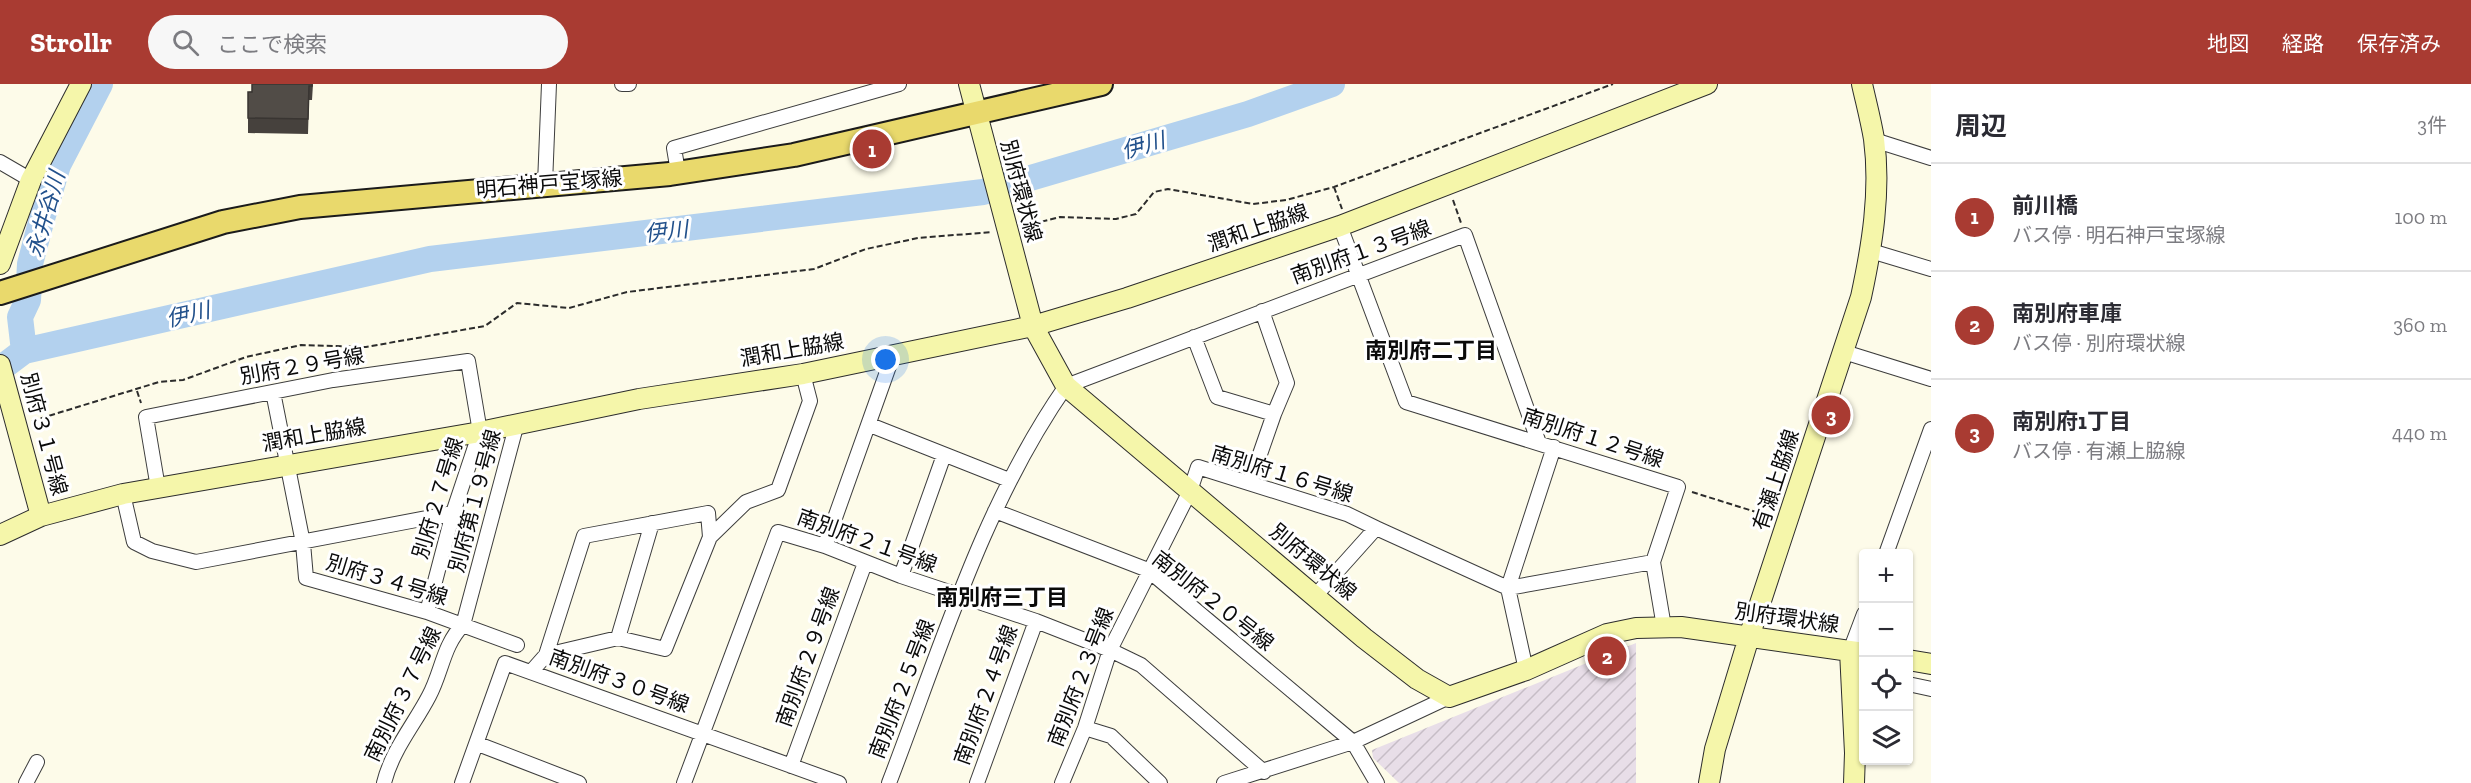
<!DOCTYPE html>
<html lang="ja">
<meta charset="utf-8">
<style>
:root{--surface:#fff;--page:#f7f7f7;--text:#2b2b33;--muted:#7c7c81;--line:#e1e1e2;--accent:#a93b32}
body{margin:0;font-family:"Zilla Slab","Noto Sans JP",serif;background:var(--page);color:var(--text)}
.controls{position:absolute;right:18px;bottom:18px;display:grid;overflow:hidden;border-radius:6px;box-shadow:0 2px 4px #0004}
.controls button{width:54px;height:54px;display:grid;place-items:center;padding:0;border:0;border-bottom:2px solid var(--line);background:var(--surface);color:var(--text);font:30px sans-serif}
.you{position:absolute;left:886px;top:276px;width:21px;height:21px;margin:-15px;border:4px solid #fff;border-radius:50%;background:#1a73e8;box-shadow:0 0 0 9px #1a73e833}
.badge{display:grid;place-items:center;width:39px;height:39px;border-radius:50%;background:var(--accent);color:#fff;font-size:20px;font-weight:700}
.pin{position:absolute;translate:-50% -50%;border:3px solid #fff;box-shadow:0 2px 6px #0006}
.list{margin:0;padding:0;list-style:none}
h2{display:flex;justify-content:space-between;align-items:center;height:78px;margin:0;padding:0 24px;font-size:26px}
h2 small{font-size:20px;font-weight:400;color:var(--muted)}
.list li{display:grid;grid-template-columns:39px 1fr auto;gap:18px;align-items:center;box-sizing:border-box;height:108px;padding:0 24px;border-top:2px solid var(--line)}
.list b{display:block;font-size:22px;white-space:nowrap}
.list p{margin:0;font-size:20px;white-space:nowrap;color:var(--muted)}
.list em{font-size:20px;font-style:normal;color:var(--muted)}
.icon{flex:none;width:33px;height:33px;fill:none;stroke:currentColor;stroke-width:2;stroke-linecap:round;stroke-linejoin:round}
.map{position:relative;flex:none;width:1931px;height:699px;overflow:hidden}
header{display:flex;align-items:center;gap:36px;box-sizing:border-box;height:84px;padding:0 30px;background:var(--accent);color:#fff}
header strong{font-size:28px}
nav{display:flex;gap:33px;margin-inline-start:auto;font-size:21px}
.search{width:420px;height:54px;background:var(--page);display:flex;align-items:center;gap:15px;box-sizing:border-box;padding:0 21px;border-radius:33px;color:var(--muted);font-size:22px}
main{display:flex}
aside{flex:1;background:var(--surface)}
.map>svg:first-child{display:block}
.industrial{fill:url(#industrial-furrows)}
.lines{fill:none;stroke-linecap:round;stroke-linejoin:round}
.river{stroke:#b3d1ee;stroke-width:26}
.street-casing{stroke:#3d3d3d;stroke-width:16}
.secondary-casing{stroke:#2c2c2c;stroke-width:22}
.primary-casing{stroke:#1b1b1b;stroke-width:26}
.path{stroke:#2c2c2c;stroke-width:2;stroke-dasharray:6 3;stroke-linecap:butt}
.street{stroke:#fff;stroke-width:14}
.secondary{stroke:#f5f6aa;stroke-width:20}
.primary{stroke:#e9d96c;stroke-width:22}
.wall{fill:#46413d}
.building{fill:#514c47;stroke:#393532;stroke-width:1.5}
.labels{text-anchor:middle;stroke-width:6;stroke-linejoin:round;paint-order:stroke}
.street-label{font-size:21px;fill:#0a0a0a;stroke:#fff}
.water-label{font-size:22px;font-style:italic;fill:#22518c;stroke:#fff}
.neighbourhood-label{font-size:22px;font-weight:bold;fill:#0a0a0a;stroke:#fff}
</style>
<header>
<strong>Strollr</strong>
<div class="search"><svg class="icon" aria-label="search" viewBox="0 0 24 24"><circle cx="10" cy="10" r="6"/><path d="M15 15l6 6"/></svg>ここで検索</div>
<nav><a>地図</a><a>経路</a><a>保存済み</a></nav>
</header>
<main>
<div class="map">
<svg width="1931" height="699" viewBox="0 0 1931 699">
<defs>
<pattern id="industrial-furrows" width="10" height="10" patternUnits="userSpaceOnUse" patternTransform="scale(1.5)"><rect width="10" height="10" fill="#e8dee8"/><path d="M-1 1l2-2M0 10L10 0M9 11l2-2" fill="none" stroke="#c6bdc6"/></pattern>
</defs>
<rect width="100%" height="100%" fill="#fdfbe9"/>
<path class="industrial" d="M1636,559V699H1399L1373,674L1372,666Z"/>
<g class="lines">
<path class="river" d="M24,267L20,233L28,216L30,180L41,138L58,81L100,0
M0,285L24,267L430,175L983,108L1248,30L1332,0"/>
<defs>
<path id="street" d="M622,0H629
M1874,56L1931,74
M0,78L31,96
M678,88L674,64L899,0
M545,100L549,0
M1871,167L1931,185
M1194,253L1217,313L1274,330L1287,299L1262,227
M1844,268L1931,295
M273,308L303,459L306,494L427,528L517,561
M870,341L1009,396
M1250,399L1274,330
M158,404L146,333L333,296L468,277L480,348L453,429L427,528
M123,410L134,458L152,467L196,478L453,429
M995,427L1148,486L1353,658L1377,699
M825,462L893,271
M1886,470L1931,345
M1653,478L1664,543
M901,492L944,371
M1316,511L1376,444L1508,504L1653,478L1678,403L1406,318L1340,142
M618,554L652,439
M1850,567L1864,530
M546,571L584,452L708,429L710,453
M1526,586L1508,504L1554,363
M531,588L546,571L618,554L665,565L710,453L746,418L778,406L810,317L803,290
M1908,600L1931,605
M1085,644L1111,652L1160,699
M478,660L579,699
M791,682L865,479
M26,699L37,678
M384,699C392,666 414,641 429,612C442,588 443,561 463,541L517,339
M462,699L505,579L839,699
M684,699L778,448L825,462L901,492L1036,537L1110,566L1141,581L1264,688
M889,699C941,564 983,421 1066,302L1465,151L1539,359
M977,699L1036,537
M1062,699L1085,644L1110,566L1190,407L1198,383L1347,430L1376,444
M1224,699L1353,658L1449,613"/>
<path id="secondary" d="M969,0L1033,242L1066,302L1364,554L1417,595L1449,613L1526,586L1607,550L1636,544L1681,543L1864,569
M0,180L31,96L81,0
M0,281L41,432
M0,451L41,432L123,410L480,348L639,315L803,290L1033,242L1127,214L1340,142L1707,0
M1850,567L1855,669L1854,699
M1908,576L1931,580
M1709,699L1715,665L1749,553L1861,213C1872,162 1881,108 1874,55C1871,37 1866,18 1862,0"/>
<path id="primary" d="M0,209L223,138L300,123L670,90L794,71L1101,0"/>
</defs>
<use href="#street" class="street-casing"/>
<use href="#secondary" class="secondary-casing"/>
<use href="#primary" class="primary-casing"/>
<path class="path" d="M1334,103L1342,125
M1453,116L1461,139
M1024,142L1060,133L1116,135L1136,130L1154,108L1168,105L1253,120L1286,116L1334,103L1613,0
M137,307L141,319
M32,337L159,298L183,296L246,273L301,261L366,263L485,242L517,219L569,224L627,208L814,185L866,165L918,154L992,148
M1692,408L1772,433"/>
<use href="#street" class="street"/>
<use href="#secondary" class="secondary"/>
<use href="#primary" class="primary"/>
</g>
<path class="wall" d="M313,0L312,16H309L308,50L248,49V8Z"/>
<path class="building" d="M252,0H312V2H309L308,35L248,34V8H252Z"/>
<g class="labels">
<g class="street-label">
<text transform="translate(549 100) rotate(-5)" y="7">明石神戸宝塚線</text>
<text transform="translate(1021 107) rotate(75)" y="7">別府環状線</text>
<text transform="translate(1258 144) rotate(-19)" y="7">潤和上脇線</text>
<text transform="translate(1361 168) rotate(-20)" y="7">南別府１３号線</text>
<text transform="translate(792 266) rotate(-10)" y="7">潤和上脇線</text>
<text transform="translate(302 282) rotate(-10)" y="7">別府２９号線</text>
<text transform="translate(44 350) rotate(75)" y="7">別府３１号線</text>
<text transform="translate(314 351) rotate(-10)" y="7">潤和上脇線</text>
<text transform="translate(1593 354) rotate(18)" y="7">南別府１２号線</text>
<text transform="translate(1282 390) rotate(17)" y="7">南別府１６号線</text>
<text transform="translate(1776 396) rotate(-72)" y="7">有瀬上脇線</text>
<text transform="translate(438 414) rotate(-73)" y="7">別府２７号線</text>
<text transform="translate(475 417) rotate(-75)" y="7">別府第１９号線</text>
<text transform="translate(867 457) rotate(20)" y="7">南別府２１号線</text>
<text transform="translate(1313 478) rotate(40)" y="7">別府環状線</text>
<text transform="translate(387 496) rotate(17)" y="7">別府３４号線</text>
<text transform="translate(1213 517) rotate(38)" y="7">南別府２０号線</text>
<text transform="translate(1787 534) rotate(8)" y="7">別府環状線</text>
<text transform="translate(808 573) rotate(-70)" y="7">南別府２９号線</text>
<text transform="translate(1081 593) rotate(-69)" y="7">南別府２３号線</text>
<text transform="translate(619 597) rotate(20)" y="7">南別府３０号線</text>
<text transform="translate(902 605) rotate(-69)" y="7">南別府２５号線</text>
<text transform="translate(403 610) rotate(-64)" y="7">南別府３７号線</text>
<text transform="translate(986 611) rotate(-70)" y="7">南別府２４号線</text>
</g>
<g class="water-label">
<text transform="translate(1143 61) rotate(-16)" y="8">伊川</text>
<text transform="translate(45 130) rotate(-74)" y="8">永井谷川</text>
<text transform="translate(666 147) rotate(-7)" y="8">伊川</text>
<text transform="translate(188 230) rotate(-13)" y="8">伊川</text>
</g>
<g class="neighbourhood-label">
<text x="1431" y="274">南別府二丁目</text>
<text x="1002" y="521">南別府三丁目</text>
</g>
</g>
</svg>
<div class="controls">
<button>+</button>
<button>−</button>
<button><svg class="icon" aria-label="locate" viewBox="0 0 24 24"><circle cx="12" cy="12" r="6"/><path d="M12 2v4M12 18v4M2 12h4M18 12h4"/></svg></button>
<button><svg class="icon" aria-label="layers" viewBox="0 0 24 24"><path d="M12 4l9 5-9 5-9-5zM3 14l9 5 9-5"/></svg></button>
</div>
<div class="you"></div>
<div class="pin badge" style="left:872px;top:65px">1</div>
<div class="pin badge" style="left:1607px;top:572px">2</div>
<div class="pin badge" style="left:1831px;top:331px">3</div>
</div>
<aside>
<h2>周辺<small>3件</small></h2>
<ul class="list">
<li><span class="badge">1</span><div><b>前川橋</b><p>バス停 · 明石神戸宝塚線</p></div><em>100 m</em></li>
<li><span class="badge">2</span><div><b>南別府車庫</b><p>バス停 · 別府環状線</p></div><em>360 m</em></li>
<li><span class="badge">3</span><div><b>南別府1丁目</b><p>バス停 · 有瀬上脇線</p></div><em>440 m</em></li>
</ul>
</aside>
</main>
